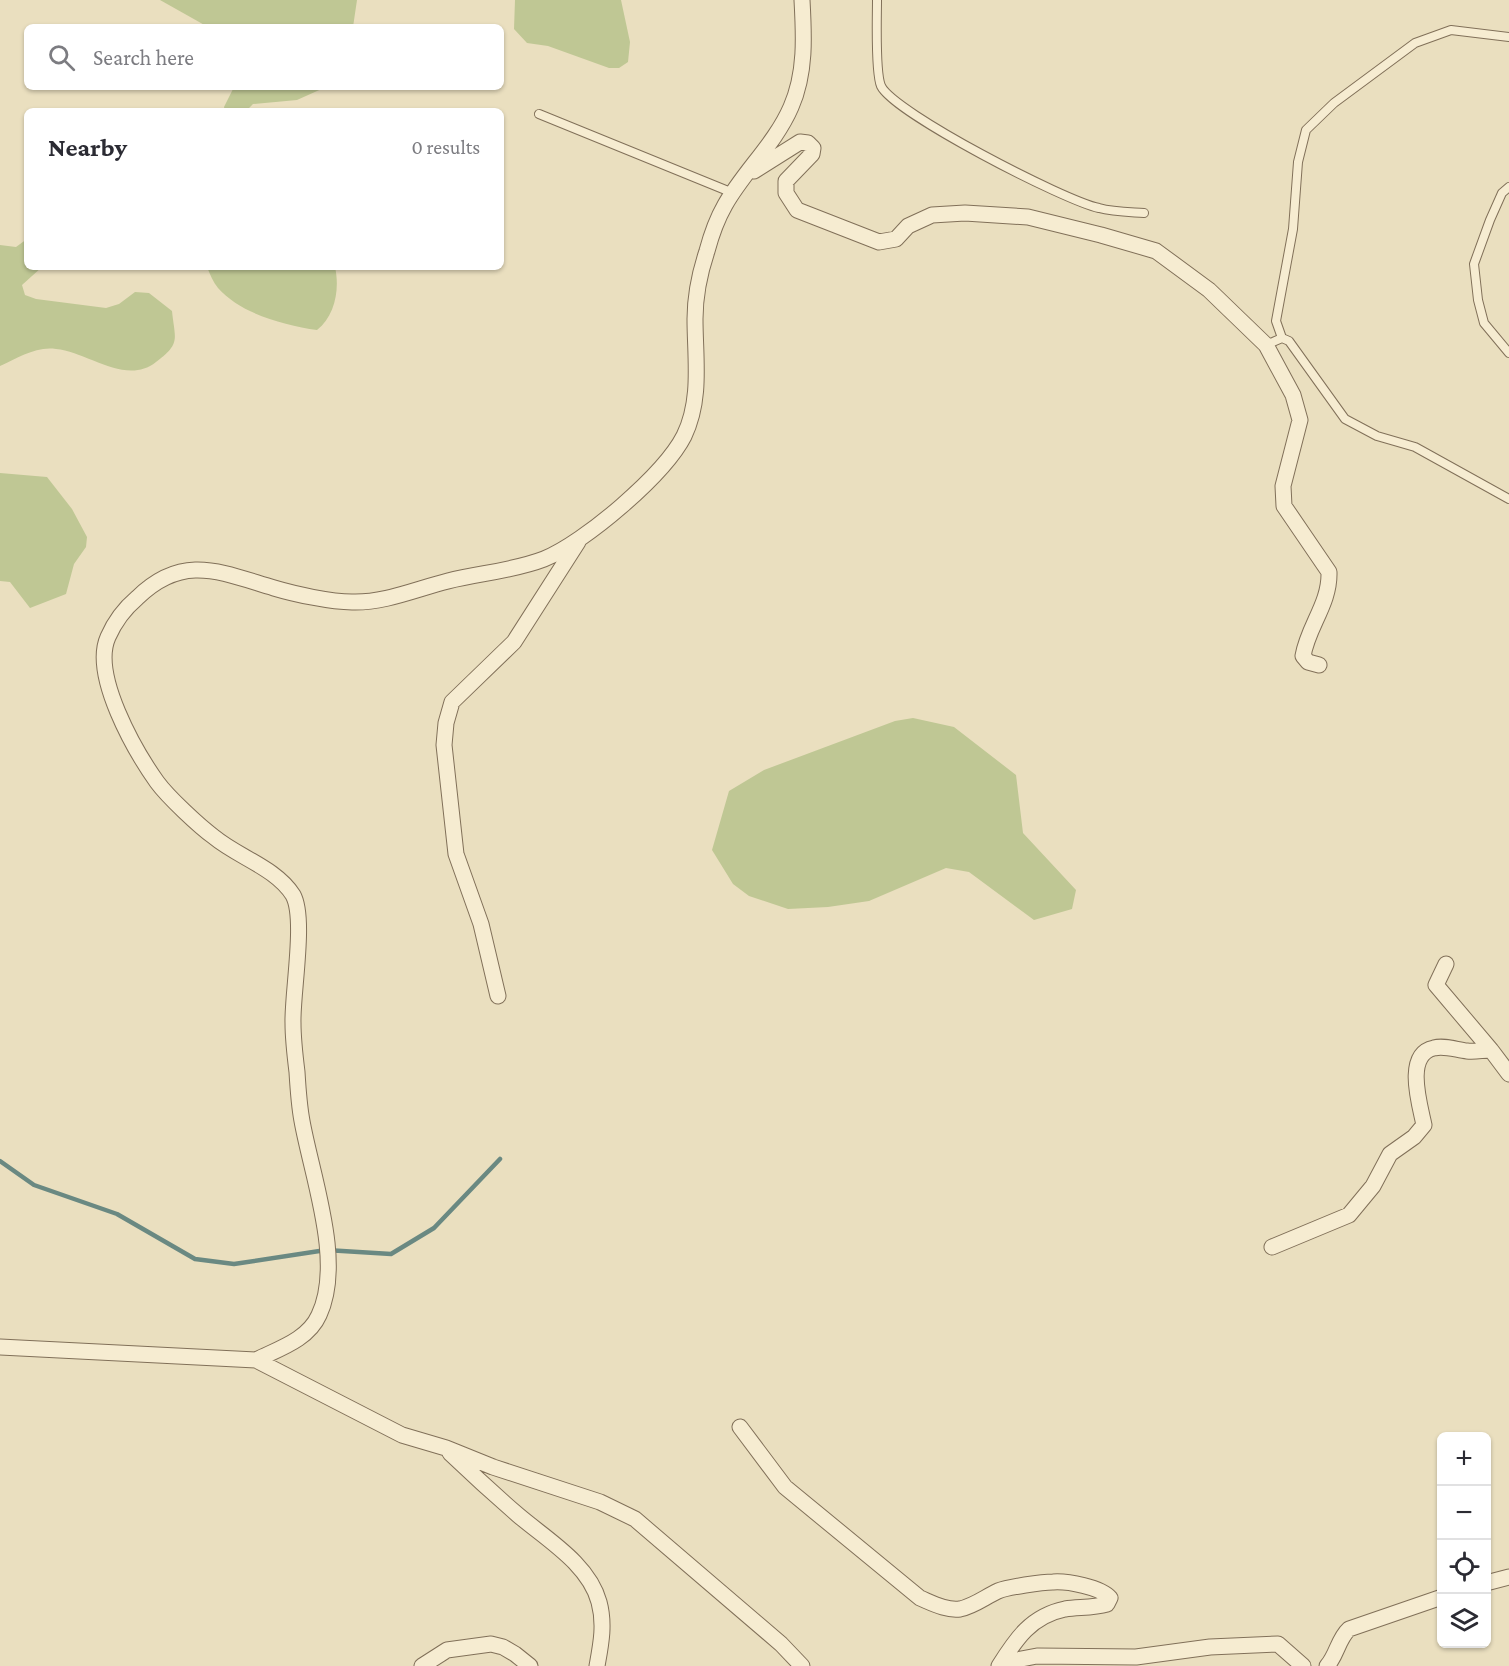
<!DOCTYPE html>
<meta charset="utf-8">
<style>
:root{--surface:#fff;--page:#f2f2f3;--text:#2b2b33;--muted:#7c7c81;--line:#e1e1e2}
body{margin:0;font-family:"Crimson Pro",serif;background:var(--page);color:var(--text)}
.controls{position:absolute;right:18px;bottom:18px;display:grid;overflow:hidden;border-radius:9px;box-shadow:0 2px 4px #0004}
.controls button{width:54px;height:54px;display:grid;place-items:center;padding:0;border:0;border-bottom:2px solid var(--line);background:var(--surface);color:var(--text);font:30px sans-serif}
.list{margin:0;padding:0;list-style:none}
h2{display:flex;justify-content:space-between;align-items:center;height:78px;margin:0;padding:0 24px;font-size:26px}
h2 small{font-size:20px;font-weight:400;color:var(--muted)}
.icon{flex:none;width:33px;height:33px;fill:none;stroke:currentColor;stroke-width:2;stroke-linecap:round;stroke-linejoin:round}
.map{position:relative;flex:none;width:1509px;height:1666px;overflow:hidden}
.search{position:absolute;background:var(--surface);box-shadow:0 2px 4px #0004;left:24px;top:24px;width:480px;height:66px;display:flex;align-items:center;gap:15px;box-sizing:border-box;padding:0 21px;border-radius:9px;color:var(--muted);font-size:22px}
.panel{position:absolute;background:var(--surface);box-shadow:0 2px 4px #0004;left:24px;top:108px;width:480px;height:162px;border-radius:9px}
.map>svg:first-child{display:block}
.green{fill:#bfc794}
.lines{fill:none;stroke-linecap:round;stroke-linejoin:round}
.stream{stroke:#6a8982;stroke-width:4.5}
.lane-casing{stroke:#817059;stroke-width:10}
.street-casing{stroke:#817059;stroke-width:17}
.lane{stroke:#f6ecd1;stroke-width:8}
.street{stroke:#f6ecd1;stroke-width:15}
</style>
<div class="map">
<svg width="1509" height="1666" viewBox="0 0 1509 1666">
<rect width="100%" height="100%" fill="#eadfbf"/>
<path class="green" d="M160,0H357L353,27H208Z
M515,0H621L630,42L628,62L619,68H609L548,46L527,43L514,29Z
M234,87H326L297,100L253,104L246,111H225L224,107Z
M27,239V267H42L22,285L25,295L36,299L106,308L119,304L135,292L149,293L172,311C175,340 181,343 156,362C126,386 88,352 56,349C36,346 18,358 0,366V245L16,247Z
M207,267H335C340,289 335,316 317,330C284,325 241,314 218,288C213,282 210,274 207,267Z
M0,473L47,477L72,509L87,537L86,547L74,564L66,594L30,608L10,582L0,581Z
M913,718L954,727L1016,775L1023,833L1076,890L1072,909L1034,920L969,872L946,868L869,901L828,907L788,909L749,896L733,884L712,850L729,791L764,770L895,721Z"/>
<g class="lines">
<path class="stream" d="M0,1161L34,1185L117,1214L195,1259L234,1264L326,1250L391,1254L434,1228L500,1159"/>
<defs>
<path id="lane" d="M877,0C877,18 875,72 881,86C894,113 1065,201 1099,208C1113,212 1129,212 1144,213
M539,114L733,193
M1509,187L1502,193L1490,220L1474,264L1478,300L1484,323L1509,353
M1282,338L1276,321L1293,229L1298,162L1306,130L1334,103L1415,43L1451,30L1509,37
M1266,345L1282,338L1289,341L1345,419L1377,436L1415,447L1509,499"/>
<path id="street" d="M754,171L800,142L808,143L813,148L812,154L786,181V193L797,210L879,242L896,239L908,226L932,215L965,213L1028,217L1101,235L1156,251L1209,290L1266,345L1293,395L1300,420L1283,486L1284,506L1329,572C1330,604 1308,626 1303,656L1308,662L1319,665
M1446,964L1436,985L1491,1050L1509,1074
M498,996L481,924L456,854L444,745L446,723L452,702L514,642L578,542
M1272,1247L1349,1215L1373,1186L1390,1154L1414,1137L1424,1125C1420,1105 1404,1054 1434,1048C1444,1045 1457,1050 1467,1051C1475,1052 1483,1050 1491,1050
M0,1347L256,1360L402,1435L446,1448L493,1467L600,1502L635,1519L781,1644L802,1666
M256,1360C278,1349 308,1340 319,1315C344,1262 312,1177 302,1121C299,1105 298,1089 297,1072C295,1056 293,1039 293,1023C292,994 306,918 293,895C276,868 238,857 214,837C199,826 168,797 157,782C135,751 91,675 108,637C115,621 124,609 137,598C183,553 220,572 274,588C294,594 331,602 352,602C385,603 416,589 448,581C480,573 513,571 544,559C584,543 664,475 684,436C702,399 695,358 695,319C695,297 700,272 707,251C711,236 717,219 725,205C744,171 775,144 791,107C806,73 804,36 802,0
M740,1427L785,1487L920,1598C932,1603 947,1611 960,1609C974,1606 985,1597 998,1591C1008,1587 1042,1582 1053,1582C1067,1581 1101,1587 1110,1598L1107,1604C1093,1608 1079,1607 1065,1609C1031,1616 1016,1639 999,1666
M450,1453C472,1474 495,1495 518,1515C546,1539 589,1564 599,1602C605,1624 601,1644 597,1666
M1486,1583L1509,1577
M422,1666L447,1650L491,1644L503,1647L515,1654L530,1666
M1003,1666L1021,1659L1037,1656L1136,1657L1210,1647L1278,1644L1303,1666
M1327,1666C1337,1655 1338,1639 1349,1629L1442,1597"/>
</defs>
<use href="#lane" class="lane-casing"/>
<use href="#street" class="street-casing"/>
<use href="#lane" class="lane"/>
<use href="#street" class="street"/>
</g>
</svg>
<div class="controls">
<button>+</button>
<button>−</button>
<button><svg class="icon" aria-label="locate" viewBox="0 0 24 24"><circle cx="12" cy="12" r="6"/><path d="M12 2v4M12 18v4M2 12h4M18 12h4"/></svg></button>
<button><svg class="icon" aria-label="layers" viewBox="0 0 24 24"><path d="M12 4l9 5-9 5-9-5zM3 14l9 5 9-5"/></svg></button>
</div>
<div class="search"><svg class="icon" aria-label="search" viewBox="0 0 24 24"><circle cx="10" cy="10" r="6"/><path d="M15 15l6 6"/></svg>Search here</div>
<section class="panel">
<h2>Nearby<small>0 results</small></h2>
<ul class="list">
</ul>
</section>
</div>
